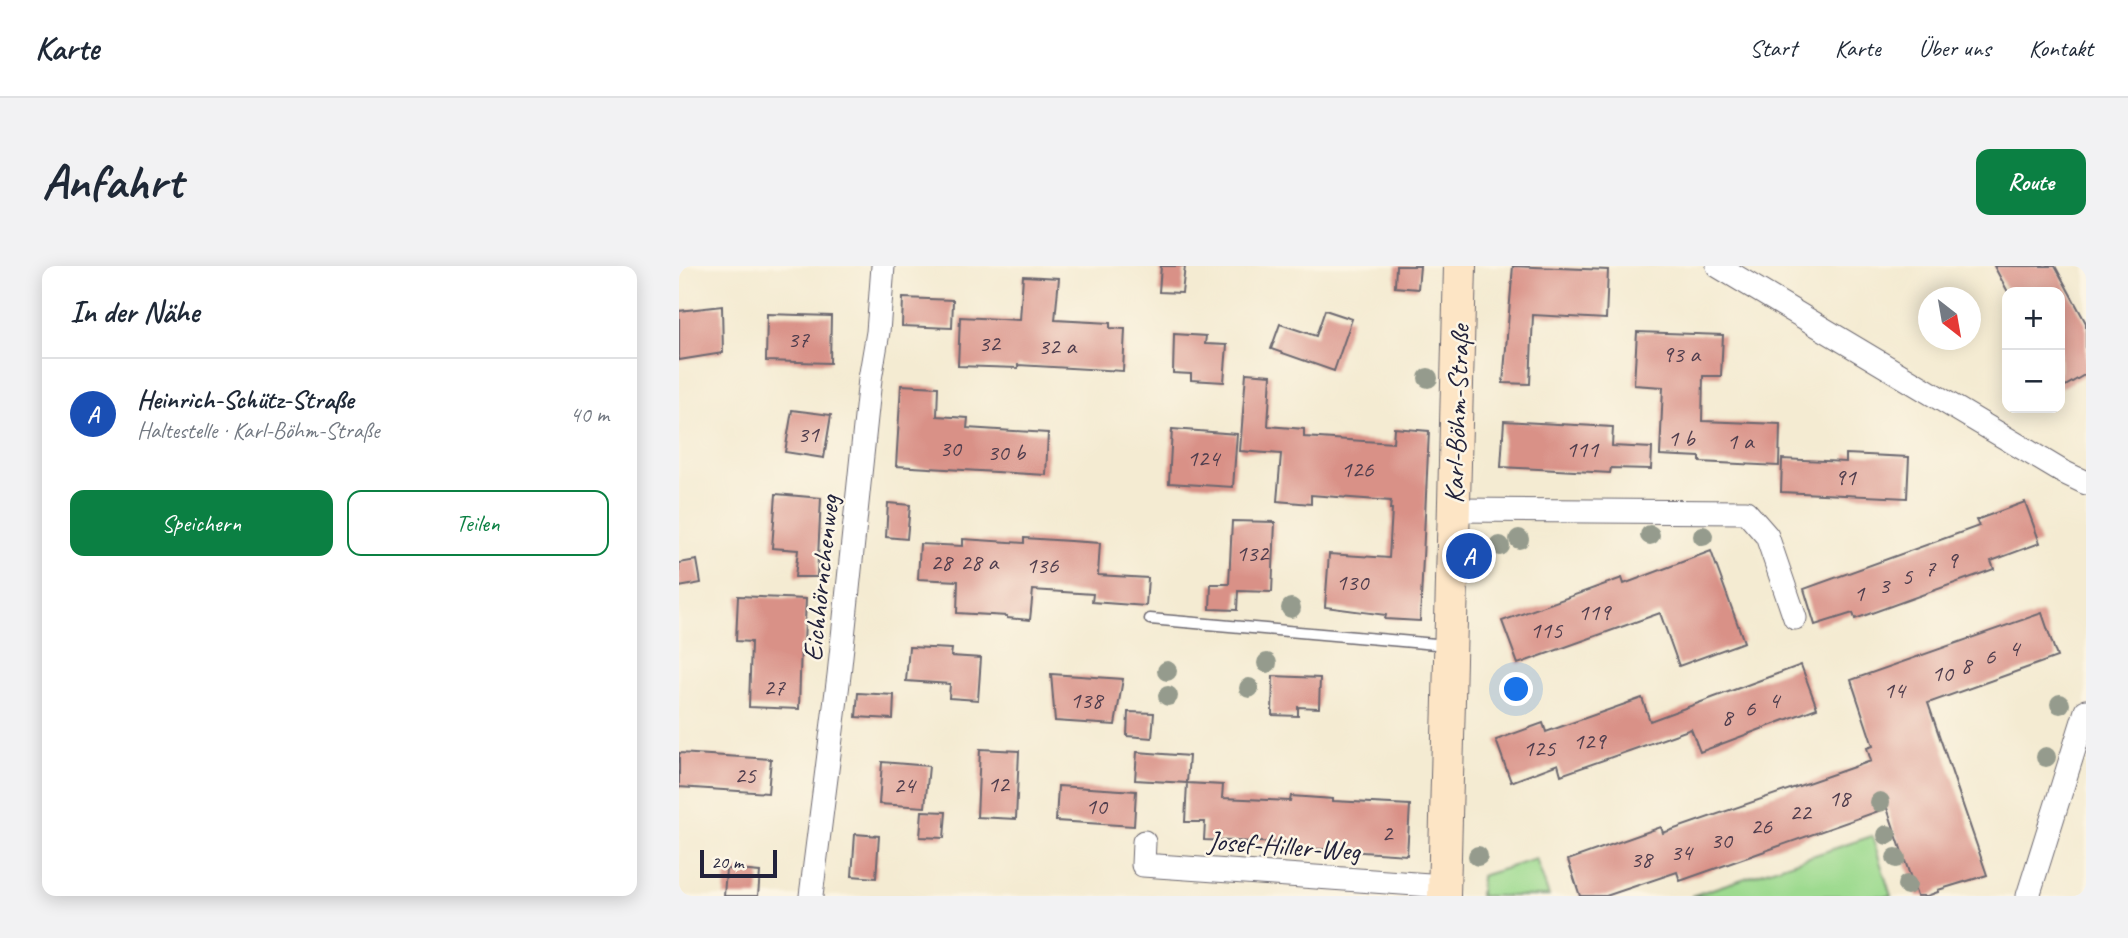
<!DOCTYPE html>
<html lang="de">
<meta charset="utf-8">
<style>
:root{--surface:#fff;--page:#f2f2f3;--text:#1f2937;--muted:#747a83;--line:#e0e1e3;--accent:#0b8043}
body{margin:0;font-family:Caveat,sans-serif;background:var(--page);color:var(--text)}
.controls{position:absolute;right:21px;top:21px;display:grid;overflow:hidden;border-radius:14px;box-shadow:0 4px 18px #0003}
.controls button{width:63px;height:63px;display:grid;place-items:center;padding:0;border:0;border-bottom:2px solid var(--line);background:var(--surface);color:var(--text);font:35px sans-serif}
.compass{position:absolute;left:1239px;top:21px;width:63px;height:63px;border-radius:50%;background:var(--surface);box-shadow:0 4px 18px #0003;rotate:149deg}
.scale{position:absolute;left:21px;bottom:18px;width:77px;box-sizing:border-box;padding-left:7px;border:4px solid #22223b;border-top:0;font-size:19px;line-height:24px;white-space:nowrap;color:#22223b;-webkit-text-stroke:5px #fcf5e5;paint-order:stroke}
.you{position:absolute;left:838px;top:424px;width:24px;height:24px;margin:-18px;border:5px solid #fff;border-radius:50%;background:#1a73e8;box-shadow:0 0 0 10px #1a73e833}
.badge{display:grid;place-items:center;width:46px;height:46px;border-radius:50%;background:var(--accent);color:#fff;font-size:23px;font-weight:700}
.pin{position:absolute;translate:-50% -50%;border:4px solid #fff;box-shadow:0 2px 7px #0006}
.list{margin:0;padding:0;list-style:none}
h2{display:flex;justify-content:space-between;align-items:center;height:91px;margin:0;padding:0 28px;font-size:30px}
h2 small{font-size:23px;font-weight:400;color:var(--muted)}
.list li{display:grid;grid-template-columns:46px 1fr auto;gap:21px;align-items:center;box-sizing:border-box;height:112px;padding:0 28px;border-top:2px solid var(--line)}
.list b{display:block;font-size:26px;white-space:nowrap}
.list p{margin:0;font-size:23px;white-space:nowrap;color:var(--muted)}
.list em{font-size:23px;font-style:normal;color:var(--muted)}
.actions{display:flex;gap:14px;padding:21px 28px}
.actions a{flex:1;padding:16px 0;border:2px solid var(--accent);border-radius:14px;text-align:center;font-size:24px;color:var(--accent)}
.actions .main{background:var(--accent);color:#fff}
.map{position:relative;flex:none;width:1407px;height:630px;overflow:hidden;border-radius:14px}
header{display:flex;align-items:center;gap:42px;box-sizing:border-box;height:98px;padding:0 35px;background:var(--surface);border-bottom:2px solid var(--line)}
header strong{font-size:33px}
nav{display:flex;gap:38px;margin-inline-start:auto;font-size:24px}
.intro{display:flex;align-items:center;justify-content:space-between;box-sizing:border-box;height:168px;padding:0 42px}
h1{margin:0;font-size:49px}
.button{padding:18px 32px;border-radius:14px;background:var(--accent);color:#fff;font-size:24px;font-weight:700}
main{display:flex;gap:42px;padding:0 42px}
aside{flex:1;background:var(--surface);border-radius:14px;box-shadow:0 4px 18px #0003}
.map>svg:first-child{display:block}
.green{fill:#9dda8f;stroke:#607e65;stroke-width:2}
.building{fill:#d99187}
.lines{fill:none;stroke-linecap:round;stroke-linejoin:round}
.lane-casing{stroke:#6c6870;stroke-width:13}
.street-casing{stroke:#6c6870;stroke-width:25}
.secondary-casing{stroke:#6c6870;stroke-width:34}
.lane{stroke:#fff;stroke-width:10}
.street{stroke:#fff;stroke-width:23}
.secondary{stroke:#fde5c5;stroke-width:32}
.tree{fill:#959b8d}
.labels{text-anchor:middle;stroke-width:5;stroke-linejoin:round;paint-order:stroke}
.number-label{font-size:24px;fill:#503e4e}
.street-label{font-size:28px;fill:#22223b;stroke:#fcf5e5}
</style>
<header>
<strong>Karte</strong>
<nav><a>Start</a><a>Karte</a><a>Über uns</a><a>Kontakt</a></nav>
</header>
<div class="intro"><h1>Anfahrt</h1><a class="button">Route</a></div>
<main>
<aside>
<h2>In der Nähe<small></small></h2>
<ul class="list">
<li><span class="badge" style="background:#1a4fb4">A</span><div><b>Heinrich-Schütz-Straße</b><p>Haltestelle · Karl-Böhm-Straße</p></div><em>40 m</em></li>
</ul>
<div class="actions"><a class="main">Speichern</a><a>Teilen</a></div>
</aside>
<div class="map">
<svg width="1407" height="630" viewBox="0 0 1407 630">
<rect width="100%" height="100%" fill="#fcf5e5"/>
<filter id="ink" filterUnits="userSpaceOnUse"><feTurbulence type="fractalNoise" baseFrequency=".0143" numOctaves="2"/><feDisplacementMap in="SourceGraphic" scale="14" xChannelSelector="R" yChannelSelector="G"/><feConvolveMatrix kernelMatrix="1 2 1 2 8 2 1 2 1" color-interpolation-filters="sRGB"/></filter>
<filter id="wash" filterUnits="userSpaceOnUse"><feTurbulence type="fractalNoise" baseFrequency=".00686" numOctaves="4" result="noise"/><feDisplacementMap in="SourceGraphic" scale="28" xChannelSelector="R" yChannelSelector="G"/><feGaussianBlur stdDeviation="1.57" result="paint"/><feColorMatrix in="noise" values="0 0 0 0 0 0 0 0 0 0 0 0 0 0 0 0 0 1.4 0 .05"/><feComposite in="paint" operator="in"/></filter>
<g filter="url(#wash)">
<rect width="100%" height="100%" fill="#f4ebd2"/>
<path class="green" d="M1193,570L1212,630H1012Z
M857,593L870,630H801L802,610Z"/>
<g id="blocks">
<path class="building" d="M482,0H506L503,27L480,26Z
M717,0H741L739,23L716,21Z
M834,0L929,4L927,53L854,49L851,118L824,117Z
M1315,0H1376L1407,57V108L1381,123V26H1329Z
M344,10L380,12L376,54L431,57V62L446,63L444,105L339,99V102L279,100L281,51L341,54Z
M224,32L274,34L273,62L223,60Z
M43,40L44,87L0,94V45Z
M646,44L673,53L655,105L592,83L601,58L637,70Z
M88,48L152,50L151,97L87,95Z
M958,66L1044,69L1042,110H1024L1023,155L1101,158L1100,200L1021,196V191L981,189L984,121L955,119Z
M495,68L527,70L526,78L548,79L545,116L512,114V108L494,107Z
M567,107L592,109L589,160L625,163V171L714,177L715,162L750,165L741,355L706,353L707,349L646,341L650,288L710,292L713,243H711L712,235L632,229V238L598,235L602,188L561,185Z
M222,119L259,121L258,150L289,152L288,162L369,167L367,209L217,200Z
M113,144L152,149L145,192L106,186Z
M825,155L934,161L933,180L973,182L972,203L932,202L931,207L822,201Z
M493,163L558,168L554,221L490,217Z
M1167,188L1230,191L1228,232L1102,226L1103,193L1167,196Z
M97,228L142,232L138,311H116L119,284L93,282Z
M1346,236L1361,277L1312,295L1315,303L1176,353L1174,347L1136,359L1125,323L1300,260L1297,254Z
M209,237L231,239L228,273L207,271Z
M553,255L596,256L593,326L559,325L558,344L531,343L532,318H550Z
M345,272L421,277L419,309L469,312L467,340L413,336L414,328L354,324L351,354L328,352V350L278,347L279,315L239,313L241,278L284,280V273L345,277Z
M1032,285L1065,376L1000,400L981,347L839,398L823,355L943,312L945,318Z
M18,294L22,317L0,321V297Z
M59,330L127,333L125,378H122L120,443L70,441L72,376L57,375Z
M1363,347L1378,391L1249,437L1308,609L1259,624V626L1248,630H1238L1208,542L1001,615L998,606L927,630H901L889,594L982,561L984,567L1192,495L1188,482L1194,480L1172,414Z
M230,381L273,383L272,390L302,392L299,434L270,432L271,418L227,415Z
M1122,399L1138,442L1021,486L1012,463L882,509L879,498L832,516L817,474L864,457L867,466L963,432L971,455Z
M372,408L444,413L436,459L376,455Z
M594,410L641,412L640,442L619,441V450L593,449Z
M179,427L215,429L214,453L177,451Z
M449,446L475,447L473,472L448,470Z
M301,483L340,485L337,553L298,551Z
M458,486L510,490L508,517L544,519L543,532L611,535L612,530L654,533V535L731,539L728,589L608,581V577L525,574L526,556H506L508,517L456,514Z
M0,487L92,493L89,527L0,521Z
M203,496L250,500L246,541L200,538Z
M379,520L457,525L455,560L377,555Z
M243,545L267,546L265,572L241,571Z
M176,568L200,570L197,612L173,610Z
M47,603L81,606L79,630H45Z"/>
</g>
</g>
<g filter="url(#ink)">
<use href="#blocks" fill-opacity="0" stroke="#6c6870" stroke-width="2"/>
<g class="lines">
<defs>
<path id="lane" d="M471,353L768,379"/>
<path id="street" d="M1039,0L1382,205L1407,217
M774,244L1067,246L1088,270L1116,352
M465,576L464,599L765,620
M132,630L160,409L191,113L199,66L204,0
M1349,630L1407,445"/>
<path id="secondary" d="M765,630L781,0"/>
</defs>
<use href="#lane" class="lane-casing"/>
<use href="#street" class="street-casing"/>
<use href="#secondary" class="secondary-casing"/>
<use href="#lane" class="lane"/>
<use href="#street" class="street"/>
<use href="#secondary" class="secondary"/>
</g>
<g class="tree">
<circle cx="749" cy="112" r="10"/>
<circle cx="971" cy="269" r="10"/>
<circle cx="1024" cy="270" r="10"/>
<circle cx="840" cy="273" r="10"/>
<circle cx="821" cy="280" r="10"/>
<circle cx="790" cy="300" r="10"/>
<circle cx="612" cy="342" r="10"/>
<circle cx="588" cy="397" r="10"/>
<circle cx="488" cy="405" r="10"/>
<circle cx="570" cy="422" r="10"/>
<circle cx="489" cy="430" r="10"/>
<circle cx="1381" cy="438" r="10"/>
<circle cx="1367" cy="491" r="10"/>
<circle cx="1201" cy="536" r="10"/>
<circle cx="1208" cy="569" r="10"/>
<circle cx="799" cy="590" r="10"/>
<circle cx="1217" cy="592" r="10"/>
<circle cx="1228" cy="619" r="10"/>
</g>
</g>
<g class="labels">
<g class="number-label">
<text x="119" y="81">37</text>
<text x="310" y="85">32</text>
<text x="378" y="88">32 a</text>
<text x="1002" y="96">93 a</text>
<text x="129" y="176">31</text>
<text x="1002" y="180">1 b</text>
<text x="1061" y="183">1 a</text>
<text x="271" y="190">30</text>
<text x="903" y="191">111</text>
<text x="327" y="194">30 b</text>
<text x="524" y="200">124</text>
<text x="678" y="211">126</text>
<text x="1166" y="219">91</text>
<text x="573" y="295">132</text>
<text x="1273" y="302">9</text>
<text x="262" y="304">28</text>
<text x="300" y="304">28 a</text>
<text x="363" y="307">136</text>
<text x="1251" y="310">7</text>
<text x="1228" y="318">5</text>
<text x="673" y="324">130</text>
<text x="1205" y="327">3</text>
<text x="1180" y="335">1</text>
<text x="915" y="354">119</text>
<text x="867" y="372">115</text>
<text x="1335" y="390">4</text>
<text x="1311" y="398">6</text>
<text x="1287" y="407">8</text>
<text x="1263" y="415">10</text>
<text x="95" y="429">27</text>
<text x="1215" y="432">14</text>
<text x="407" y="442">138</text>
<text x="1095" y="442">4</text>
<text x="1071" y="450">6</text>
<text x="1048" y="459">8</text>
<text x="910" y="483">129</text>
<text x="860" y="490">125</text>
<text x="66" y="517">25</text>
<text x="319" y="526">12</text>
<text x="225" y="527">24</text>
<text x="1160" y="540">18</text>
<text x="417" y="548">10</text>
<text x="1121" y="554">22</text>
<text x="1082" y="568">26</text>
<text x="708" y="575">2</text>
<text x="1042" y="582">30</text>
<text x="1002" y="594">34</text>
<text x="962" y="601">38</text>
</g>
<g class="street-label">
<text transform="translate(777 148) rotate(-88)" y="10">Karl-Böhm-Straße</text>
<text transform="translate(141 312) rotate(-84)" y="10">Eichhörnchenweg</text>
<text transform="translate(605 579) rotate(4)" y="10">Josef-Hiller-Weg</text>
</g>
</g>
</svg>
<div class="controls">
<button>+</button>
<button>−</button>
</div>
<svg class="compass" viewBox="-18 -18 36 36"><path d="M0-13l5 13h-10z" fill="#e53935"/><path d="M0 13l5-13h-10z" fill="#747a83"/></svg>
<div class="scale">20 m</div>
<div class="you"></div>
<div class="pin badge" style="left:790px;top:290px;background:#1a4fb4">A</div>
</div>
</main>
